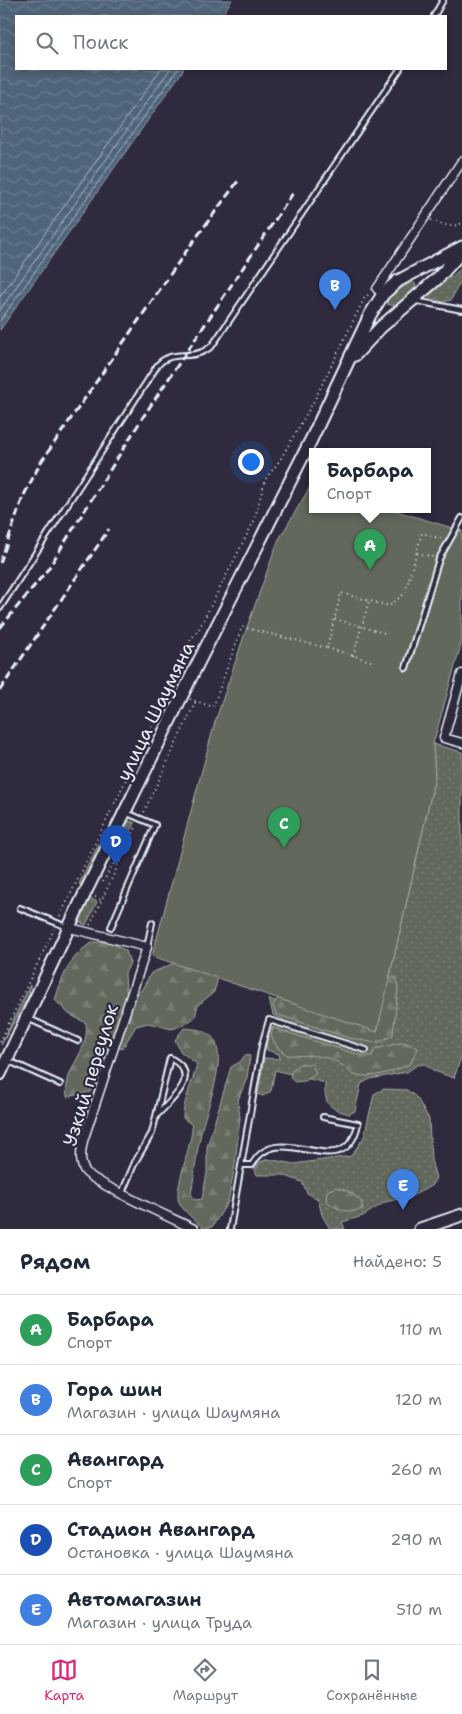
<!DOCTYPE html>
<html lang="ru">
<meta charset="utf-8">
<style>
:root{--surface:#fff;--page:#f2f2f3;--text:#1f2937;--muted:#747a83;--line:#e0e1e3;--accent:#db2777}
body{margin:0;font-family:"Shantell Sans",sans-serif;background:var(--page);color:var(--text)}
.you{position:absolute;left:250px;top:461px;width:18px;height:18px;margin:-12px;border:4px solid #fff;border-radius:50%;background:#1a73e8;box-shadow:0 0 0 8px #1a73e833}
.badge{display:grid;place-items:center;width:32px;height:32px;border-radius:50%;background:var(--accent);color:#fff;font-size:16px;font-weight:700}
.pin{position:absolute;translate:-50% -41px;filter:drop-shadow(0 1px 2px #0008)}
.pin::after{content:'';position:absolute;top:26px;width:18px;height:15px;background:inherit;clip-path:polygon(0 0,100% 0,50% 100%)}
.popup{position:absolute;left:309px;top:448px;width:122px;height:65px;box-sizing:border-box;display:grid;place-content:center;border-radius:0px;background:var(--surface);filter:drop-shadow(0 1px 4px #0005);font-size:16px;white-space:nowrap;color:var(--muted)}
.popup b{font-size:19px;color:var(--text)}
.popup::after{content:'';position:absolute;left:50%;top:100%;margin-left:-10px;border:10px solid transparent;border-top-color:var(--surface)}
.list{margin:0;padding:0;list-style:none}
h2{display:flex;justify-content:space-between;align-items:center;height:65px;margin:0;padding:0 20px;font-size:21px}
h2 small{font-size:16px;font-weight:400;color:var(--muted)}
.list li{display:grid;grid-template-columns:32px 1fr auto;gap:15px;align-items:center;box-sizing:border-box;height:70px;padding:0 20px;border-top:1px solid var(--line)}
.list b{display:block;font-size:19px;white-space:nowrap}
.list p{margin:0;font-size:16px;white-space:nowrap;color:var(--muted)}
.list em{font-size:16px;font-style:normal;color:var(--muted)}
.icon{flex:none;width:28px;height:28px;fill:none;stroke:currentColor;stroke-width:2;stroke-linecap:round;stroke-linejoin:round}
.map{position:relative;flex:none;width:462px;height:1229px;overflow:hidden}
.search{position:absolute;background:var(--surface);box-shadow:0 2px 8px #0003;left:15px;right:15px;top:15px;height:55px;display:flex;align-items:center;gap:12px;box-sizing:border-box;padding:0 18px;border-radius:0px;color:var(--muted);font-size:19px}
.sheet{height:415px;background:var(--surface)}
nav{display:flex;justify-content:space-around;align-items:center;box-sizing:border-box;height:70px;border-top:1px solid var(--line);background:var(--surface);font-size:14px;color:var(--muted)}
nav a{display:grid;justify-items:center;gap:2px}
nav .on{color:var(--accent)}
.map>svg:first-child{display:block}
.grass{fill:url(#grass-dots);stroke:#a5acaa}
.forest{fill:url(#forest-firs);stroke:#a5acaa}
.garden{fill:#62685b;stroke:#a5acaa}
.water{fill:url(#water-waves);stroke:#8c9cac}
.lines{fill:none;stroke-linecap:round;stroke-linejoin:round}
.shore{stroke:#abb9c6;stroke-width:1}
.service-casing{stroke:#e8f1f8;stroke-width:8}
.minor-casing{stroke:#e8f1f8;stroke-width:11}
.secondary-casing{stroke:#e8f1f8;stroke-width:15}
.path{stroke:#e8f1f8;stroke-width:2;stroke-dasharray:1 4;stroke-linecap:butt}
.service{stroke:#2f2a3d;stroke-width:4}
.minor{stroke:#2f2a3d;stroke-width:8}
.secondary{stroke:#2f2a3d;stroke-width:11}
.rail{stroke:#e8f1f8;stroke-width:3;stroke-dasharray:8 4;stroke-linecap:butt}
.labels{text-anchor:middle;stroke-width:4.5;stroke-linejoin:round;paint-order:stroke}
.street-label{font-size:19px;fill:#e8f1f8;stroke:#2f2a3d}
</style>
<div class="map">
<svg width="462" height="1229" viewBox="0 0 462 1229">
<defs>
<pattern id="grass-dots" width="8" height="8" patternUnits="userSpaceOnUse" patternTransform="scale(1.25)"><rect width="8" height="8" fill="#62685b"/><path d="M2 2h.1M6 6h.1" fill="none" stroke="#787e73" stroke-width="1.8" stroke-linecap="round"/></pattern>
<pattern id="forest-firs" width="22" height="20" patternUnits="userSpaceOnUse" patternTransform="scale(1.25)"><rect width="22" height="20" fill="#62685b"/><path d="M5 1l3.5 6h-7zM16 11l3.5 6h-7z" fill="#787e73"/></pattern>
<pattern id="water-waves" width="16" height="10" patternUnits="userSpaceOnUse" patternTransform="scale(1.25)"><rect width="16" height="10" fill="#4f647a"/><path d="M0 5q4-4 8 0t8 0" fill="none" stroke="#687b8e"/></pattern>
</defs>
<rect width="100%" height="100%" fill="#2f2a3d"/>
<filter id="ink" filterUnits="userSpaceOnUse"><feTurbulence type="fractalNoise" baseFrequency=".02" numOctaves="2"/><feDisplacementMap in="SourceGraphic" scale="10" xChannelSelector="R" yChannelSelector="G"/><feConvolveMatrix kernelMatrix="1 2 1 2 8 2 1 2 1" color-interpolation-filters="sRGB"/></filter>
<g filter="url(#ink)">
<path class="grass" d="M462,268V278L451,300L443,302L427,297Z
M412,281L416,285L414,289L395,306L387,304L389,297Z
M433,744L462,752V1054L454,1078L434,1071L425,1064L417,1065L407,1072L370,1079L361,1084L355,1111L349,1114C329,1108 324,1105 325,1083L275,1070L271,1091L263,1096L258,1094L264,1058L280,1059L279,1054L267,1050C265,1041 268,1031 275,1025L281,1027L284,1020L273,1015L269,999L377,1032L435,777Z
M129,821L135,823L120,854L117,853L122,833Z
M104,833L106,834L82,886L79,884Z
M90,898L97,902L86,925L79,922Z
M30,985L29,996L1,1045Z
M383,1089L407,1090L417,1098L429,1119L431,1160L436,1178L431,1186L412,1196L385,1202L363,1216L342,1222L345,1229H330L322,1215L318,1199L307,1193L302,1182L283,1175H257L255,1170L260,1162L268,1159L294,1164L351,1156L364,1137L374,1094Z"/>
<path class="forest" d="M94,942H110L126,951L130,963L125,973L126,991L136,995L142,989L151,973L184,959L219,974L214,992L198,1005L195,1017L186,1024L172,1029L148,1023L136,1026L122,1049L109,1043L98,1080L90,1092L67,1097C63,1067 90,1053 86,1023L69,1014L55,1000C62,977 71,953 94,942Z
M395,977L398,987L393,1035L377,1043L349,1038L276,1014L273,1005L283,992Z
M184,1028C197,1029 210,1030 216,1043C225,1067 206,1109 201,1133C196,1153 195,1174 191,1194L195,1200L202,1199L207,1173V1147L231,1067L240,1062L245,1055L250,1056L247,1078L238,1100L240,1118L235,1165L228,1202L212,1227L203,1228C195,1219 184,1213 179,1202C173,1190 193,1144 192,1125L183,1118C183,1100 193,1083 197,1064L181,1052L175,1040Z
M273,1028L359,1055L372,1056L375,1049L404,1042L418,1048L410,1064C389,1073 376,1078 353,1075C330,1051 316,1057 287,1055L278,1048L271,1036Z
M299,1064H312L316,1074L305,1081L295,1082L290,1078L292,1070Z
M336,1187L350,1192L361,1201L363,1209C348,1214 338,1210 326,1201L327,1191Z"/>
<path class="garden" d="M310,487H312V509H390L462,531V641L433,744L435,777L377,1032L152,956L215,722L246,630L278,541Z"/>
<path class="water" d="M0,0H232L221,16H16V69H184L0,330Z"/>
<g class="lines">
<path class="shore" d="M0,297L161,69
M0,310L170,69
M0,321L178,69"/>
<defs>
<path id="service" d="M434,16L443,0
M416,301L462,310
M0,608L157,366C170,350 186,359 202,352C205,351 209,348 212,346L400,69
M406,668L439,559L462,518
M20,908L67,927
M111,927L155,825L127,813
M147,947L152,923
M27,1018L78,1041
M9,1061L60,1084
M241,1165H252C279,1115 344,1189 358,1124L323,1117
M122,1193L135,1162L152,1133L170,1058C203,1075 173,1098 157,1115
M230,1229L262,1045L269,1020L366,1050"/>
<path id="minor" d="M383,294L377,289L462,161
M462,674L444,738L462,743
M70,928L147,947L83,1141C81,1151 79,1162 85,1171C93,1183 176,1220 194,1229"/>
<path id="secondary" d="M355,355L381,327L438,278L462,251
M0,1074L85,893L196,667L311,440L370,315L383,294L398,281L462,247
M420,1229L462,1215"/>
</defs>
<use href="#service" class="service-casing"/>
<use href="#minor" class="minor-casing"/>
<use href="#secondary" class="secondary-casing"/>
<path class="path" d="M431,220C443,224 451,229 462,223
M417,553L434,557
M335,619L384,633
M327,648L374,662
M353,656L369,601
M190,699L213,707L242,627L327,648L341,593L389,606L405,593L422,533L442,539
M144,812L196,701
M103,882L117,858L121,859L137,825
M95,897L101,900
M60,916L164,701L170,679L185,647L199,629L254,521L265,480L280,460L315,399L365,297L371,293
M90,925L121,859
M0,1042L54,929"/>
<use href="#service" class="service"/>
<use href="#minor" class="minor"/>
<use href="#secondary" class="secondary"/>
<path class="rail" d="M0,563L23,497L41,462L187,250L238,181
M0,628L48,569L143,417L293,193
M0,690L109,529"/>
</g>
</g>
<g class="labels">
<g class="street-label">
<text transform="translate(155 711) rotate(-64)" y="7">улица Шаумяна</text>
<text transform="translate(90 1075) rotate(-73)" y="7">Узкий переулок</text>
</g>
</g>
</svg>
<div class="you"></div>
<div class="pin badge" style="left:370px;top:570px;background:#2e9e5b">A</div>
<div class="popup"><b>Барбара</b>Спорт</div>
<div class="pin badge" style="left:335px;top:310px;background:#3f7fe0">B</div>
<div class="pin badge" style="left:284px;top:848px;background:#2e9e5b">C</div>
<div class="pin badge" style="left:116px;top:866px;background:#1a4fb4">D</div>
<div class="pin badge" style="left:403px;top:1210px;background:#3f7fe0">E</div>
<div class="search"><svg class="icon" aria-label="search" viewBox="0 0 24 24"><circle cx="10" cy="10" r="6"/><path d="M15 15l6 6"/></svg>Поиск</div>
</div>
<section class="sheet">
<h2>Рядом<small>Найдено: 5</small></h2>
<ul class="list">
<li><span class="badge" style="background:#2e9e5b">A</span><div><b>Барбара</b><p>Спорт</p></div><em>110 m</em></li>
<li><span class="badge" style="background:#3f7fe0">B</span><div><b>Гора шин</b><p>Магазин · улица Шаумяна</p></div><em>120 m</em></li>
<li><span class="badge" style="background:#2e9e5b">C</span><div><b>Авангард</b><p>Спорт</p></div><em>260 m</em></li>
<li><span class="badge" style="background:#1a4fb4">D</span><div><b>Стадион Авангард</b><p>Остановка · улица Шаумяна</p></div><em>290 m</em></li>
<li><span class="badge" style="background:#3f7fe0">E</span><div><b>Автомагазин</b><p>Магазин · улица Труда</p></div><em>510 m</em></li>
</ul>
</section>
<nav>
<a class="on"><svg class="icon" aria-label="map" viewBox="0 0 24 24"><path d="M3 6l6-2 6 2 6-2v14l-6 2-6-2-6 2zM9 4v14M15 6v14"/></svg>Карта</a>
<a><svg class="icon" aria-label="directions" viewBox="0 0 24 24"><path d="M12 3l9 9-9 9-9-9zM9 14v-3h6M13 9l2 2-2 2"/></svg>Маршрут</a>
<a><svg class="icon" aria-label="saved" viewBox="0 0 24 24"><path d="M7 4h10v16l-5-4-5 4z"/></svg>Сохранённые</a>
</nav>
